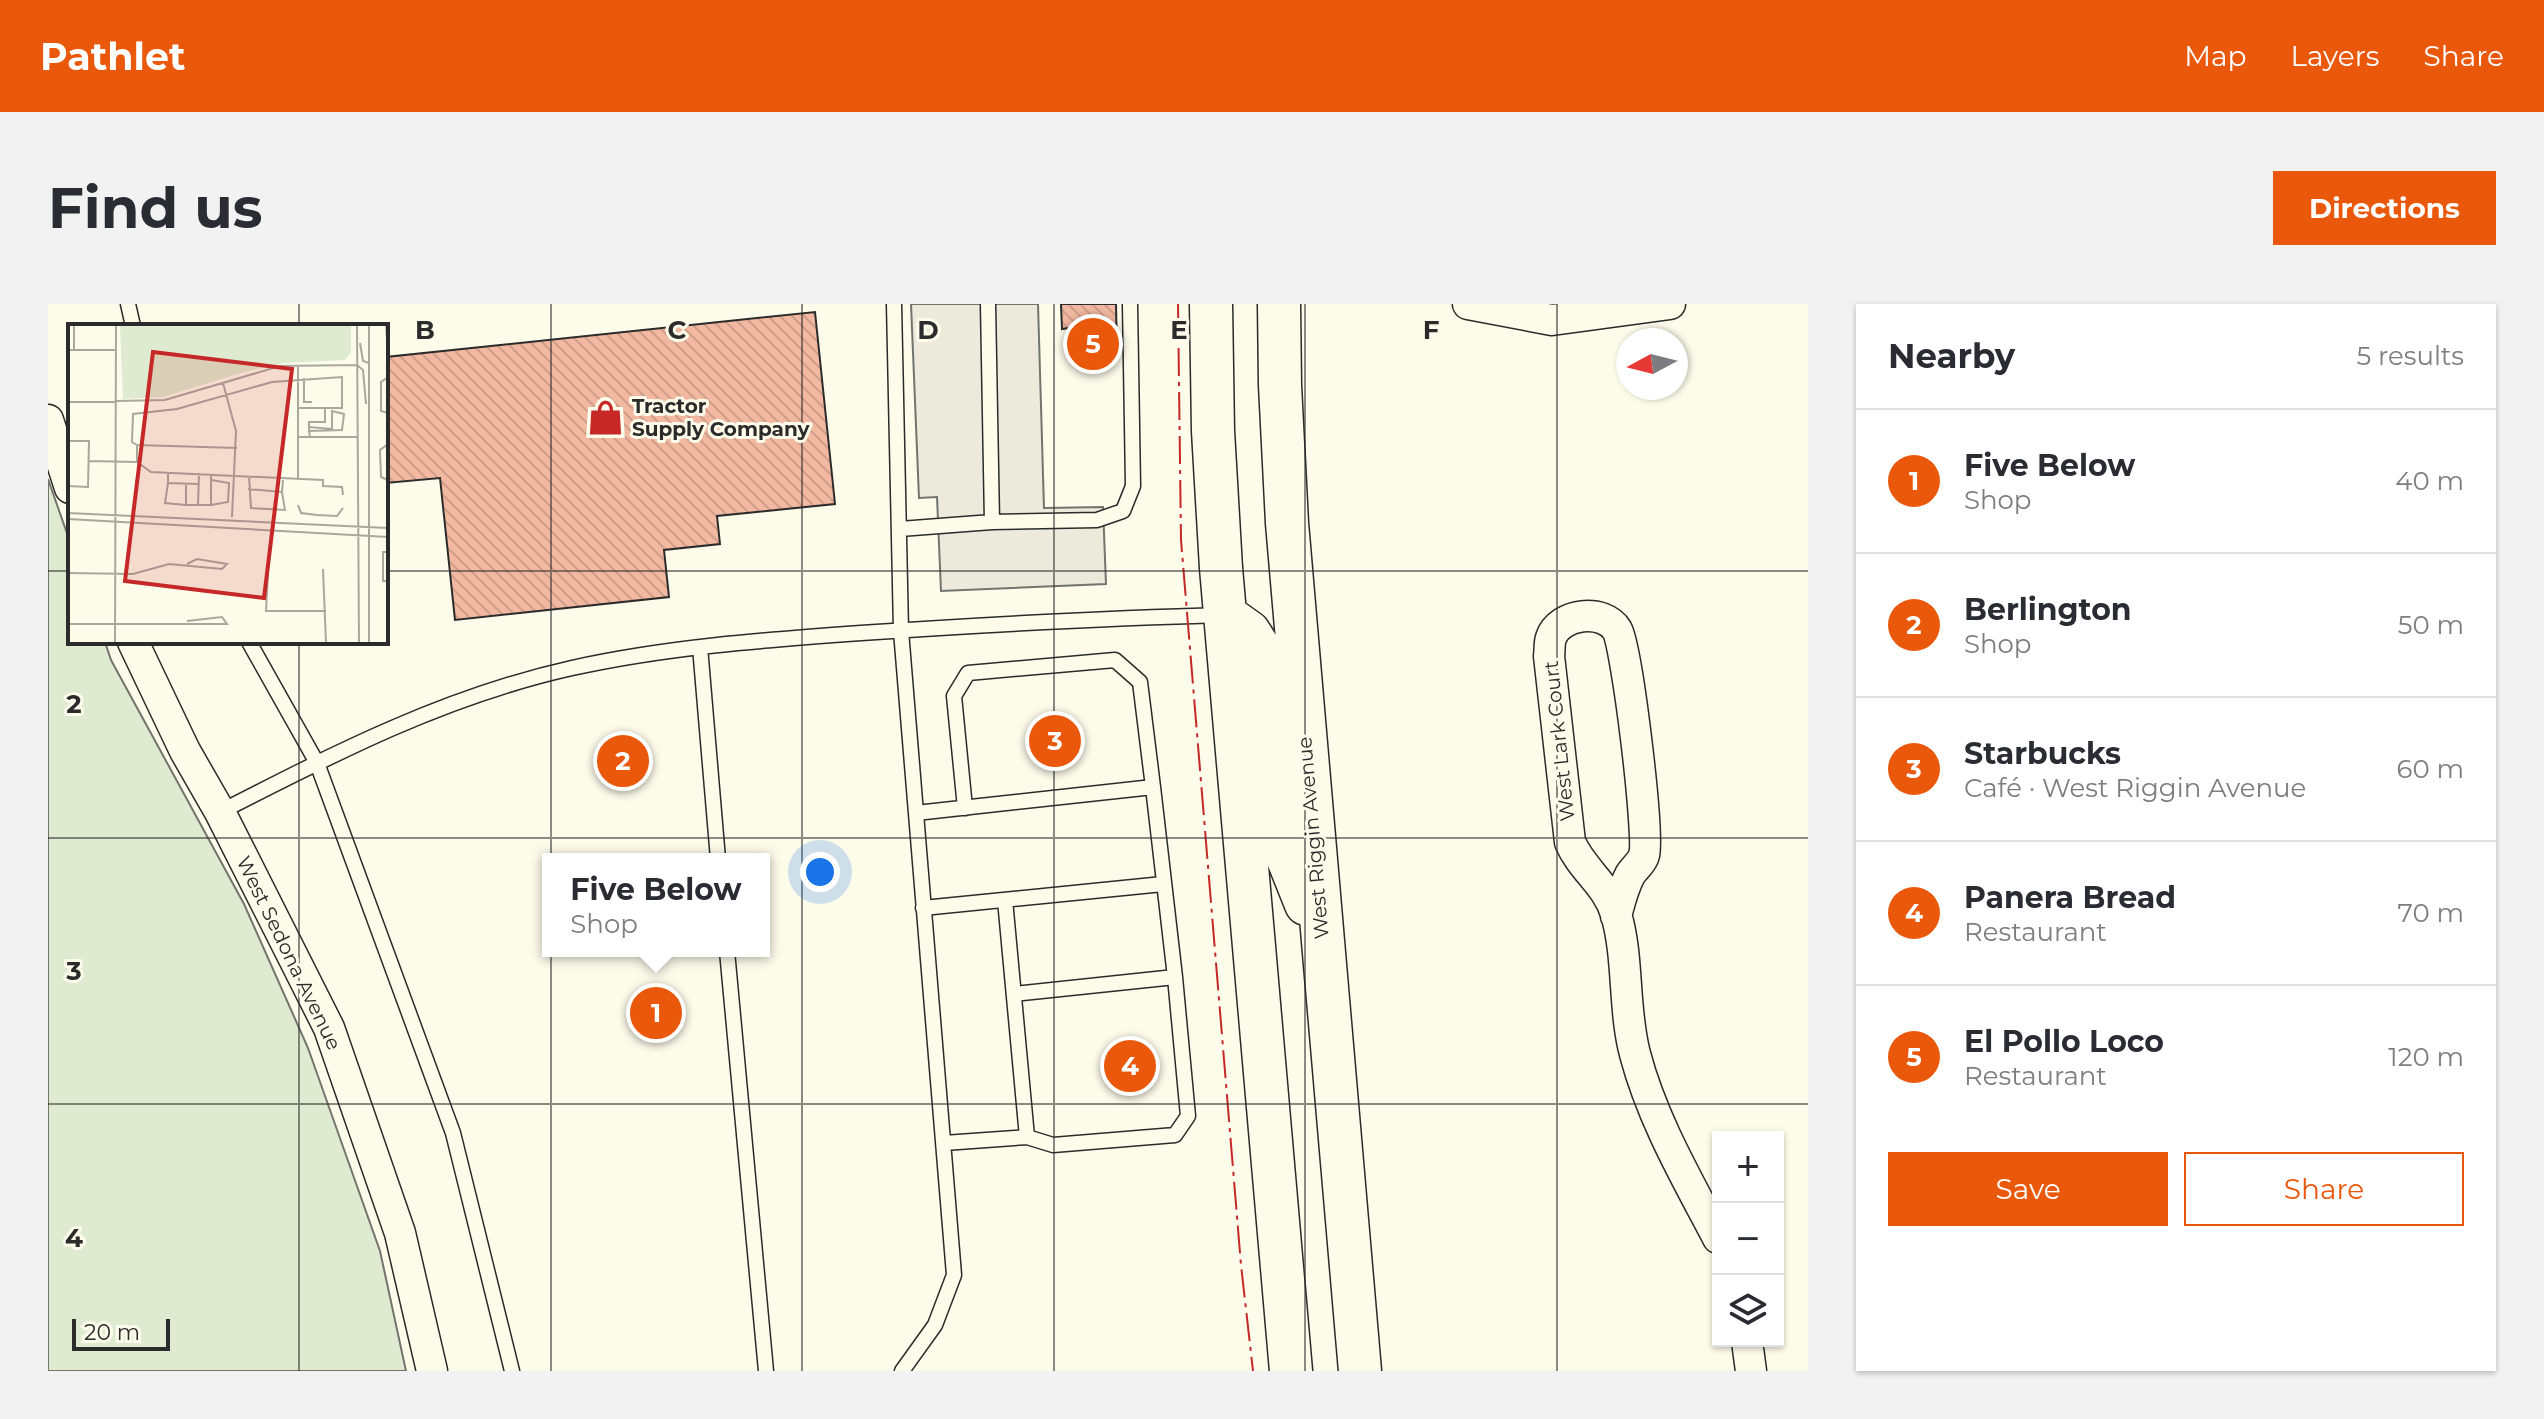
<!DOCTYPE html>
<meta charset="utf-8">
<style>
:root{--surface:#fff;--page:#f2f2f3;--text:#2b2b33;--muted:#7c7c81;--line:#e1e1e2;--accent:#ea580c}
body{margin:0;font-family:Montserrat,sans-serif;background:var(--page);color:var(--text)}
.controls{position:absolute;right:24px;bottom:24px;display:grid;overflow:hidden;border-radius:0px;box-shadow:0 2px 6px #0004}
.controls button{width:72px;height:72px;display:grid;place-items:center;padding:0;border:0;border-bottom:2px solid var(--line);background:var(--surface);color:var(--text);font:40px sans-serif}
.compass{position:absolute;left:1568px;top:24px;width:72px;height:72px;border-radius:50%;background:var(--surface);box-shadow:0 2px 6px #0004;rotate:263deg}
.scale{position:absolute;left:24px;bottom:20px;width:98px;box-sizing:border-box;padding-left:8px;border:4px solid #2b2b2b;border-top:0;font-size:22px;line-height:28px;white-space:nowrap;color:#2b2b2b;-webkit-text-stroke:6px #fdfbea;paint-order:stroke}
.you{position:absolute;left:772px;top:568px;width:28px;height:28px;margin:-20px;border:6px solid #fff;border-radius:50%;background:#1a73e8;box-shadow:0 0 0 12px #1a73e833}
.badge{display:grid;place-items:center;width:52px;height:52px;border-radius:50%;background:var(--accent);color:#fff;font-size:26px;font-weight:700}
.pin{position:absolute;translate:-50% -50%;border:4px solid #fff;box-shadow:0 2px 8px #0006}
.popup{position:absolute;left:494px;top:549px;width:228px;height:104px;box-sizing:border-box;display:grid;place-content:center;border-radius:0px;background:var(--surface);filter:drop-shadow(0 2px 6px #0005);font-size:26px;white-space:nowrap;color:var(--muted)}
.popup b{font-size:30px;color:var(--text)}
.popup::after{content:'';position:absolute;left:50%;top:100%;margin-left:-16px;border:16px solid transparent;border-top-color:var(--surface)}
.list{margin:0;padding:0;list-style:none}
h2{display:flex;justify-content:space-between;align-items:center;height:104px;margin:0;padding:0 32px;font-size:34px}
h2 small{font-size:26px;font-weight:400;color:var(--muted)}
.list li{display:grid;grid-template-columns:52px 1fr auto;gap:24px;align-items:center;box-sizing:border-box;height:144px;padding:0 32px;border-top:2px solid var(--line)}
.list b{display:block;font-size:30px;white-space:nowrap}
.list p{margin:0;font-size:26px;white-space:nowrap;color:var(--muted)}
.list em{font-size:26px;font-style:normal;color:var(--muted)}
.actions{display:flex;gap:16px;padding:24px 32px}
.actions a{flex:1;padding:18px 0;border:2px solid var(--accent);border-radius:0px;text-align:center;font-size:28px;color:var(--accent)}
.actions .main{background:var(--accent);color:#fff}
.icon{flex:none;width:44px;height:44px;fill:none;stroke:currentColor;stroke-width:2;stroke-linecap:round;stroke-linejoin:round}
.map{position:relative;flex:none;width:1760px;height:1067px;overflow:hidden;border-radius:0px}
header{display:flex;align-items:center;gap:48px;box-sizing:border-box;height:112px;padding:0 40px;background:var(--accent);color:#fff}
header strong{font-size:38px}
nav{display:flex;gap:44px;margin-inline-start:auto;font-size:28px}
.intro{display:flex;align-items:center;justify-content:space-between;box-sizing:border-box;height:192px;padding:0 48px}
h1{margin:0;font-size:56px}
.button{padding:20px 36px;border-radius:0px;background:var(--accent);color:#fff;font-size:28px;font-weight:700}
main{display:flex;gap:48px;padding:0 48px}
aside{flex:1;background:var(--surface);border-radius:0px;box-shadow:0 2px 6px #0004}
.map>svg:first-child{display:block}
.green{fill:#deebd1;stroke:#74746e;stroke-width:2}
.parking{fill:#eceadb;stroke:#74746e;stroke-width:2}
.building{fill:url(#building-back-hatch);stroke:#2b2b2b;stroke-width:2}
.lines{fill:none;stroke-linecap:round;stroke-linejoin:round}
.lane-casing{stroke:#2b2b2b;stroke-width:17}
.street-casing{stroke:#2b2b2b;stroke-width:33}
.secondary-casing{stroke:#2b2b2b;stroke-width:45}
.lane{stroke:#fdfbea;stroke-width:14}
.street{stroke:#fdfbea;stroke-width:30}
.secondary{stroke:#fdfbea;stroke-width:42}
.power{stroke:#c62828;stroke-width:2;stroke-dasharray:28 6 4 6;stroke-linecap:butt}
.grid{fill:none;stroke:#2b2b2b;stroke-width:2;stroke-opacity:0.55}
.labels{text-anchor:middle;stroke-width:6;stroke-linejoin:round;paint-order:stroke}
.poi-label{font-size:20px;font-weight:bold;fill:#2b2b2b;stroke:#fdfbea;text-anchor:start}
.street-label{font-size:20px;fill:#2b2b2b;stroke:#fdfbea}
.inset-road{fill:none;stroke:#a9a89e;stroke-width:2}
.view{fill:#c62828;fill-opacity:0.15;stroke:#c62828;stroke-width:4}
.inset-edge{fill:none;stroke:#2b2b2b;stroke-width:4}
.grid-label{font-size:26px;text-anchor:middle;font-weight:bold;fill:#2b2b2b;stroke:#fdfbea;stroke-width:6;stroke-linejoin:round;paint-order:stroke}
</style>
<header>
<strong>Pathlet</strong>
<nav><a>Map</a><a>Layers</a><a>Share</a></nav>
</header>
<div class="intro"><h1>Find us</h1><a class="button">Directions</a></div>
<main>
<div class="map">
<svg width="1760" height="1067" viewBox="0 0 1760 1067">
<defs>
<pattern id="building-back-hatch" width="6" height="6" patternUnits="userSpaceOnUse" patternTransform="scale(2)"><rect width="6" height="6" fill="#f2b8a0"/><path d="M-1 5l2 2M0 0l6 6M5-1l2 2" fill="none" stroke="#d09e8a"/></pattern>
</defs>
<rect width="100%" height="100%" fill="#fdfbea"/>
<path class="green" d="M0,175L22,238V338H57L63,356L196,600L260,744L332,947L358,1067H0Z"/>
<path class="parking" d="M863,0H990L996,204L1055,203L1058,280L893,287L889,193L871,194Z"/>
<path class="building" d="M1013,0H1068L1069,56H1022L1021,24L1014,25Z
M767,8L787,200L669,212L672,240L616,246L621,293L407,316L392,174L338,179V53Z"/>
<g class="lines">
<defs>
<path id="lane" d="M80,0L85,22
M846,0L853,327L906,971L887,1021L854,1067
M940,0L944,218
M852,225L944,218L1049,216L1075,207L1085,182L1082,0
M201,338L269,459L405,829L464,1067
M652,343L670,555
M917,504L906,392L920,369L1067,356L1092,378L1105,483
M172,508C287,449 398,392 524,364C619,343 716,336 813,329C933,321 1055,314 1176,311
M868,509L1105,483L1127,673L966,690
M875,604L1115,580
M679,647L718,1067
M979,833L1005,841L1127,831L1140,812L1127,673
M896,839L979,833L957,596"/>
<path id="street" d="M1420,0L1504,16L1622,0
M0,116L22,184
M85,338L137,447L172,508L281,724L352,929L384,1067
M1568,612C1572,598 1575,584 1582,571C1586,564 1594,559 1596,551C1602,533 1579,343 1569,326C1556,304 1511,309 1503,334C1501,339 1502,346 1501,352L1522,538C1534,566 1559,580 1568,610C1581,654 1575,705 1587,750C1604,815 1639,875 1670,934
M1699,1037L1703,1067"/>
<path id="secondary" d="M1163,0L1165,127L1173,264L1243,1067
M1231,0L1232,81L1239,219L1312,1067
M1177,311L1201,328L1213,347L1220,379L1236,545L1258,600"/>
</defs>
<use href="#lane" class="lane-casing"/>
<use href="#street" class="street-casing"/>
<use href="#secondary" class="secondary-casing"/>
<use href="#lane" class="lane"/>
<use href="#street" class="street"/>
<use href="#secondary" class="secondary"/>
<path class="power" d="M1130,0L1133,236L1193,961L1205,1067"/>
</g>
<path class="grid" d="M251,0V22M503,0V1067M754,0V1067M1006,0V1067M1257,0V1067M1509,0V1067M0,267H22M338,267H1760M251,338V1067M0,534H1760M0,800H1760"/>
<defs>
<symbol id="shop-bare" viewBox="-9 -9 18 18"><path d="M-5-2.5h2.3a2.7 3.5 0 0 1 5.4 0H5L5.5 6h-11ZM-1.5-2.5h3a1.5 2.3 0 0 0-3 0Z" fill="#c62828" stroke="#fdfbea" stroke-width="2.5" paint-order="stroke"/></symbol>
</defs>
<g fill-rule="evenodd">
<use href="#shop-bare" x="532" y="88" width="51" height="51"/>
</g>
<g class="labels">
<g class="poi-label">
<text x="584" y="109">Tractor<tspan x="584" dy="23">Supply Company</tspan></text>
</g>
<g class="street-label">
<text transform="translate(1511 437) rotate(-96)" y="7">West Lark Court</text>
<text transform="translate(1265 534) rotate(-95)" y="7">West Riggin Avenue</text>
<text transform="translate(241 649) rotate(64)" y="7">West Sedona Avenue</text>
</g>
</g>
<g transform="translate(20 20)">
<rect width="320" height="320" fill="#fdfbea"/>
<path d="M52,1H283V29L277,36L217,39L176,48L95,73L55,75Z" fill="#deebd1"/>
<path class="inset-road" d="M6,1V26M289,1L291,319M301,1V319M318,1L320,31M292,19L295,37L301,39M0,26H47M230,41V113M289,41L295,46L298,80M320,53L313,58V87L320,89M236,54V78H244M155,59L168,107L164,193M0,78L97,76L212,42L289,41M241,103V98H257V84M241,107L274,106L276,90L264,87V105L241,103V107L242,113M0,117H21L20,163L0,162M320,120L312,126L313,153L320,156M69,121L64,118L65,90L109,85L204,58L274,53V84H230M21,137L69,138L83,148L255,156V162L274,163L275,171M69,138V121L169,124M100,148V159L131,160M181,152L183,184L217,186L214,168M230,156V113H289M100,159L97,179L118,181M118,160V181H143V150M180,165L214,168L215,156M130,181L131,149M143,181L160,178L161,159L143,156M230,181L233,189L249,191L269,192L275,184M0,189L320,204M0,195L320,213M320,228H315V257H320M201,230L198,287H258M255,245L258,319M0,249L65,250L101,240L154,245L159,240L129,235L119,240M0,300H159L154,293L119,297M47,319L48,1"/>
<path class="view" d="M85,28L224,45L196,274L57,257Z"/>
<rect width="320" height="320" class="inset-edge"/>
</g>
<g class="grid-label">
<text x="377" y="35">B</text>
<text x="629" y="35">C</text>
<text x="880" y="35">D</text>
<text x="1131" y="35">E</text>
<text x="1383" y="35">F</text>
<text x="26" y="409">2</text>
<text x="26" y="676">3</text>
<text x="26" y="943">4</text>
</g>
</svg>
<div class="controls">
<button>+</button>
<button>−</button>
<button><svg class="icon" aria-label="layers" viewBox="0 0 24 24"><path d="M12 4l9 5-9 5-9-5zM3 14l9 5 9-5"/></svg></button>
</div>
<svg class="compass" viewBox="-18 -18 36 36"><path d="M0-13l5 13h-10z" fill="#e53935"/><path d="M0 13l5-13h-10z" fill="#7c7c81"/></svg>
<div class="scale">20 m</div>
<div class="you"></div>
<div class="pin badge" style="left:608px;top:709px">1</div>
<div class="popup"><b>Five Below</b>Shop</div>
<div class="pin badge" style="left:575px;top:457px">2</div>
<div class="pin badge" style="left:1007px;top:437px">3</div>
<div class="pin badge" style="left:1082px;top:762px">4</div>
<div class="pin badge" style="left:1045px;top:40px">5</div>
</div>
<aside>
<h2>Nearby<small>5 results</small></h2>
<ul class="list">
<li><span class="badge">1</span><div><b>Five Below</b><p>Shop</p></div><em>40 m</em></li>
<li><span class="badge">2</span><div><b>Berlington</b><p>Shop</p></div><em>50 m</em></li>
<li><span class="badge">3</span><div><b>Starbucks</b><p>Café · West Riggin Avenue</p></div><em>60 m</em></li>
<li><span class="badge">4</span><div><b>Panera Bread</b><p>Restaurant</p></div><em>70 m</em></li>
<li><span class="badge">5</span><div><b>El Pollo Loco</b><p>Restaurant</p></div><em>120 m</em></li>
</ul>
<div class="actions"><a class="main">Save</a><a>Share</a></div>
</aside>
</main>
